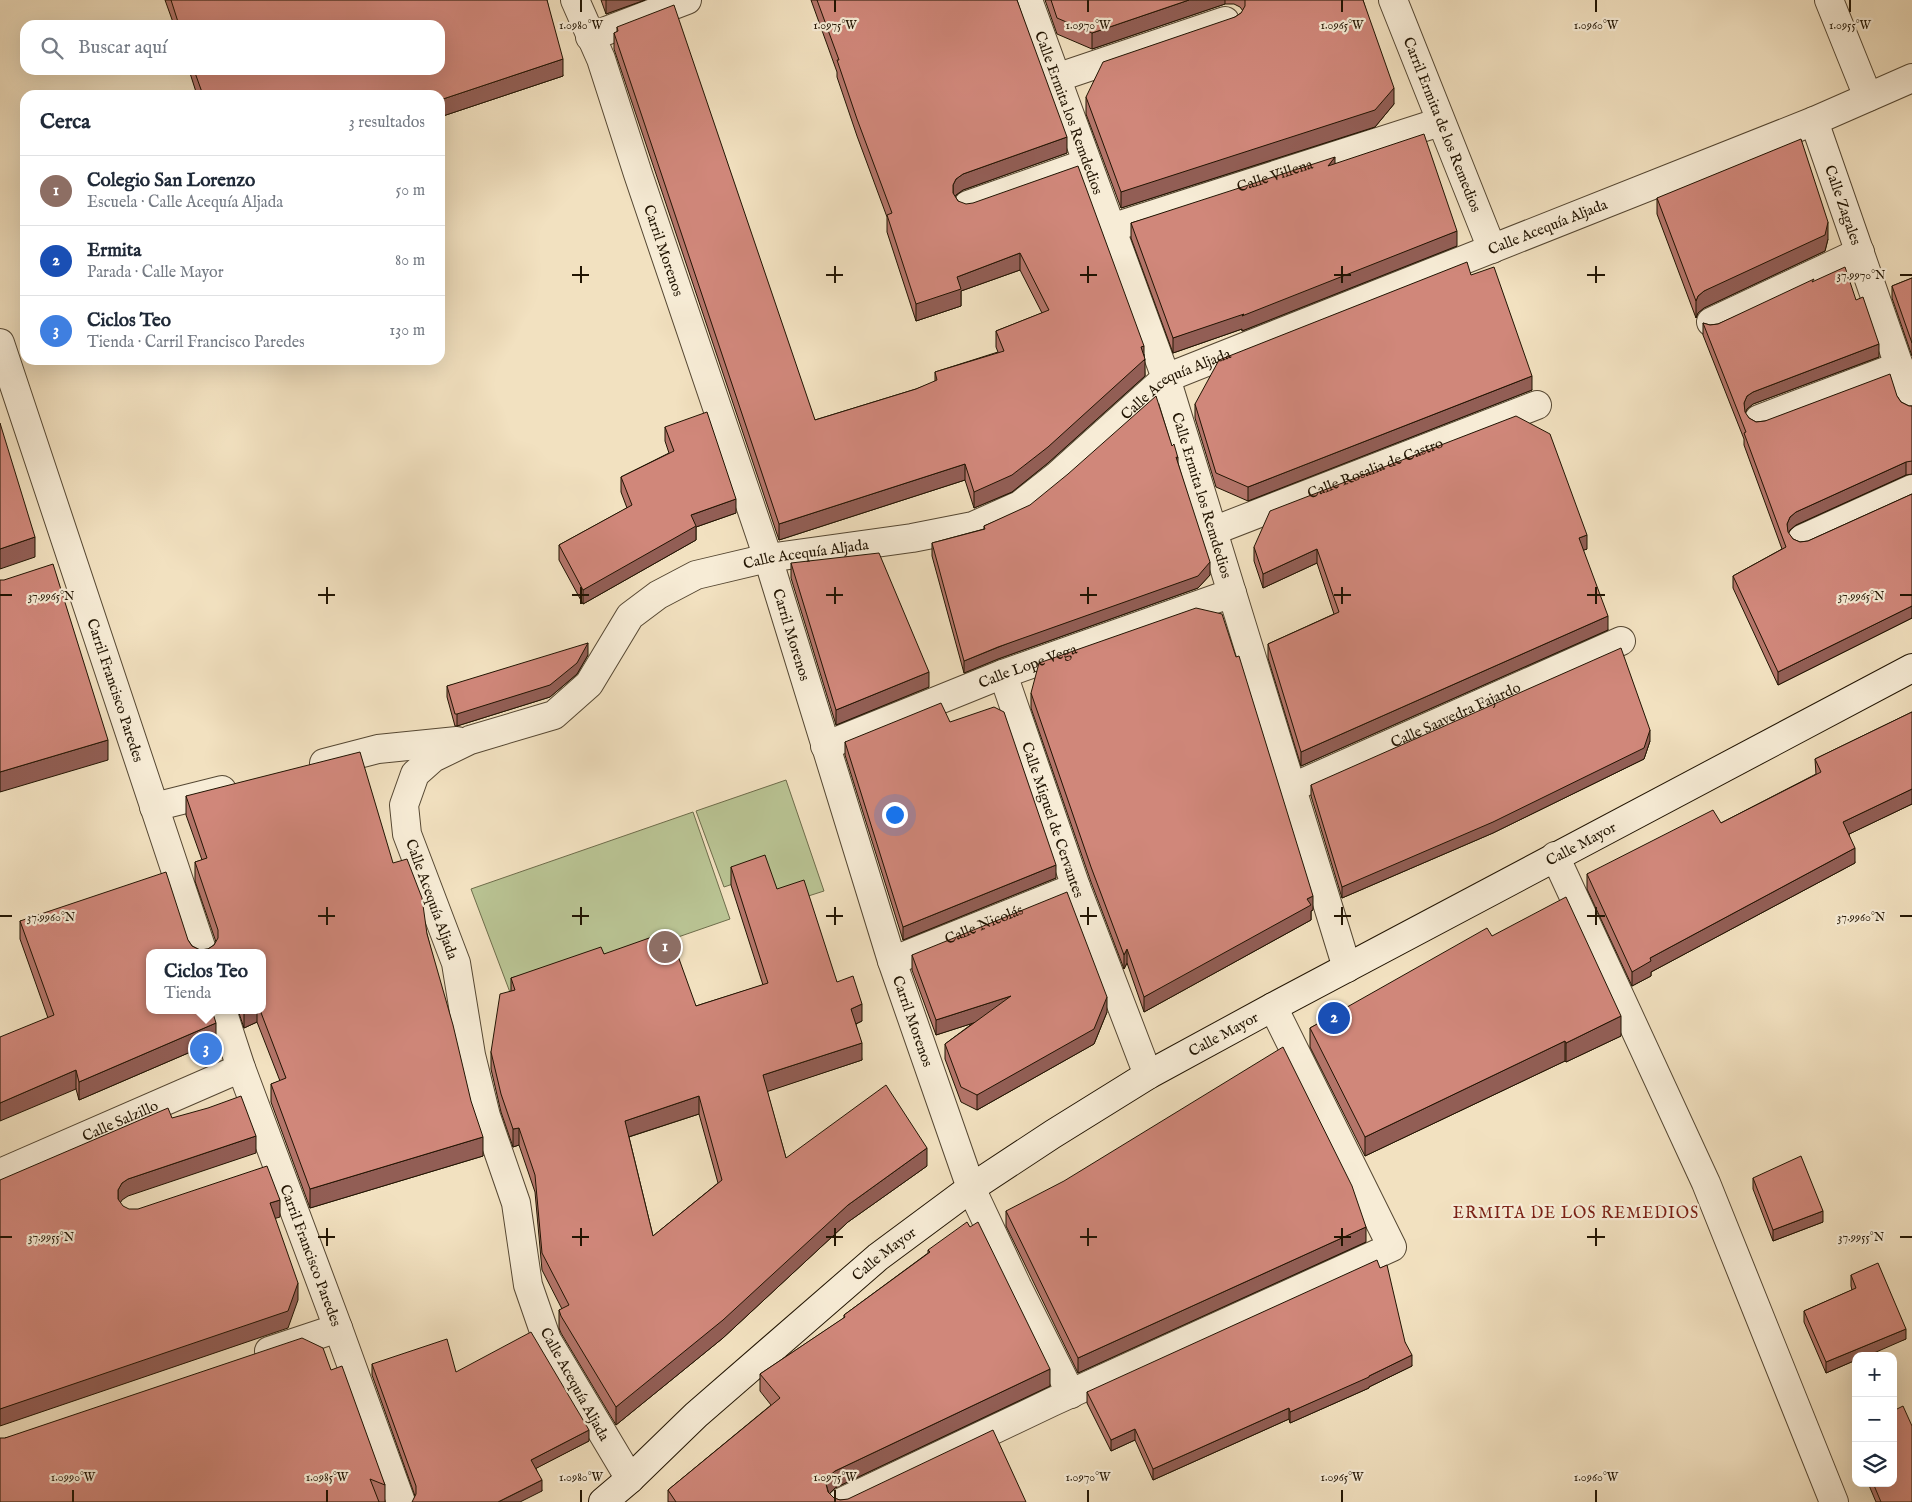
<!DOCTYPE html>
<html lang="es">
<meta charset="utf-8">
<style>
:root{--surface:#fff;--page:#f2f2f3;--text:#1f2937;--muted:#747a83;--line:#e0e1e3;--accent:#2563eb}
body{margin:0;font-family:"IM FELL English",serif;background:var(--page);color:var(--text)}
.controls{position:absolute;right:15px;bottom:15px;display:grid;overflow:hidden;border-radius:10px;box-shadow:0 5px 20px #0002}
.controls button{width:45px;height:45px;display:grid;place-items:center;padding:0;border:0;border-bottom:1px solid var(--line);background:var(--surface);color:var(--text);font:25px sans-serif}
.you{position:absolute;left:894px;top:814px;width:18px;height:18px;margin:-12px;border:4px solid #fff;border-radius:50%;background:#1a73e8;box-shadow:0 0 0 8px #1a73e833}
.badge{display:grid;place-items:center;width:32px;height:32px;border-radius:50%;background:var(--accent);color:#fff;font-size:16px;font-weight:700}
.pin{position:absolute;translate:-50% -50%;border:2px solid #fff;box-shadow:0 1px 5px #0006}
.popup{position:absolute;left:146px;top:949px;width:120px;height:65px;box-sizing:border-box;display:grid;place-content:center;border-radius:10px;background:var(--surface);filter:drop-shadow(0 1px 4px #0005);font-size:16px;white-space:nowrap;color:var(--muted)}
.popup b{font-size:19px;color:var(--text)}
.popup::after{content:'';position:absolute;left:50%;top:100%;margin-left:-10px;border:10px solid transparent;border-top-color:var(--surface)}
.list{margin:0;padding:0;list-style:none}
h2{display:flex;justify-content:space-between;align-items:center;height:65px;margin:0;padding:0 20px;font-size:21px}
h2 small{font-size:16px;font-weight:400;color:var(--muted)}
.list li{display:grid;grid-template-columns:32px 1fr auto;gap:15px;align-items:center;box-sizing:border-box;height:70px;padding:0 20px;border-top:1px solid var(--line)}
.list b{display:block;font-size:19px;white-space:nowrap}
.list p{margin:0;font-size:16px;white-space:nowrap;color:var(--muted)}
.list em{font-size:16px;font-style:normal;color:var(--muted)}
.icon{flex:none;width:28px;height:28px;fill:none;stroke:currentColor;stroke-width:2;stroke-linecap:round;stroke-linejoin:round}
.map{position:relative;flex:none;width:1912px;height:1502px;overflow:hidden}
.search{position:absolute;background:var(--surface);box-shadow:0 5px 20px #0002;left:20px;top:20px;width:425px;height:55px;display:flex;align-items:center;gap:12px;box-sizing:border-box;padding:0 18px;border-radius:15px;color:var(--muted);font-size:19px}
.panel{position:absolute;background:var(--surface);box-shadow:0 5px 20px #0002;left:20px;top:90px;width:425px;height:275px;border-radius:15px}
.map>svg:first-child{display:block}
.green{fill:#b9c393;stroke:#6d6c4a}
.lines{fill:none;stroke-linecap:round;stroke-linejoin:round}
.street-casing{stroke:#554732;stroke-width:30}
.secondary-casing{stroke:#211402;stroke-width:30}
.street{stroke:#f7ecd6;stroke-width:28}
.secondary{stroke:#f7ecd6;stroke-width:28}
.wall{fill:#b37469;stroke:#211402;fill-rule:evenodd}
.shaded-wall{fill:#925e55;stroke:#211402}
.building{fill:#d0877a;stroke:#211402;fill-rule:evenodd}
.ticks{fill:none;stroke:#211402;stroke-width:2}
.labels{text-anchor:middle;stroke-width:4.5;stroke-linejoin:round;paint-order:stroke}
.street-label{font-size:15px;fill:#211402;stroke:#f7ecd6}
.neighbourhood-label{font-size:16px;letter-spacing:1px;fill:#7a1f14;stroke:#f7ecd6}
.ticks-label{font-size:12px;text-anchor:middle;fill:#211402;stroke:#f7ecd6;stroke-width:4.5;stroke-linejoin:round;paint-order:stroke}
</style>
<div class="map">
<svg width="1912" height="1502" viewBox="0 0 1912 1502">
<rect width="100%" height="100%" fill="#f2e1c0"/>
<filter id="stains"><feTurbulence type="fractalNoise" baseFrequency=".004" numOctaves="4"/><feColorMatrix values="0 0 0 0 .2 0 0 0 0 .09 0 0 0 0 .02 0 0 0 .5 -.17"/></filter>
<radialGradient id="worn" r=".72"><stop offset=".6" stop-color="#630" stop-opacity="0"/><stop offset="1" stop-color="#630" stop-opacity=".3"/></radialGradient>
<path class="green" d="M786,780L824,891L777,906L765,873L724,887L696,811Z
M693,812L730,919L511,995L471,889Z"/>
<g class="lines">
<defs>
<g id="street">
<path id="s1" d="M575,0L601,59L638,174L768,558L892,961L971,1188L1017,1286L1071,1394"/>
<path id="s2" d="M1028,0L1166,378L1347,968"/>
<path id="s3" d="M1393,0L1492,249"/>
<path d="M1829,0L1868,97"/>
<path d="M590,37L687,0"/>
<path d="M1056,78L1225,21"/>
<path id="s4" d="M1814,121L1912,403"/>
<path d="M968,205L1087,163"/>
<path id="s5" d="M1111,228L1440,122"/>
<path d="M1711,322L1860,252"/>
<path id="s6" d="M0,343L203,953"/>
<path d="M1759,419L1899,366"/>
<path id="s7" d="M1213,531L1537,405"/>
<path d="M1802,539L1912,489"/>
<path id="s8" d="M1003,674L1076,887L1148,1075"/>
<path id="s9" d="M825,746L1003,674L1232,593"/>
<path d="M324,763L378,749L457,741"/>
<path id="s10" d="M1291,788L1621,641"/>
<path d="M154,807L222,790"/>
<path d="M1555,856L1706,1183L1834,1502"/>
<path id="s11" d="M892,961L1076,887"/>
<path id="s12" d="M222,1010L241,1068L338,1328L401,1502"/>
<path id="s13" d="M0,1173L241,1068"/>
<path d="M269,1351L338,1328"/>
<path id="s14" d="M630,1479L547,1340L528,1285L516,1203L486,1116L471,1055L456,963L407,834L404,805L415,774L433,758L470,740L554,715L589,684L630,616L658,595L696,575L768,558L912,538L973,526L1020,505L1058,475L1166,378L1814,121L1912,78"/>
<path d="M842,1502L1052,1402L1392,1247L1273,1007"/>
</g>
<g id="secondary">
<path id="s15" d="M603,1502L630,1479L696,1415L878,1257L971,1188L1053,1134L1148,1075L1273,1007L1912,668"/>
</g>
</defs>
<use href="#street" class="street-casing"/>
<use href="#secondary" class="secondary-casing"/>
<use href="#street" class="street"/>
<use href="#secondary" class="secondary"/>
</g>
<path class="wall" d="M165,0H547L563,76L440,117V95H197L189,70H440V25H174Z
M601,0H645L606,14Z
M811,0H1017L1067,153L963,190L955,196L958,201L1144,354L1145,376L1048,463L1012,492L974,508L965,480L779,540L614,49V33L617,32V27L815,420L916,389L935,382V372L998,352L996,347V331L1042,313L1020,270L961,291V306L916,321L887,232V217L857,136L837,77V72Z
M1045,0H1363L1394,104L1375,127L1121,208L1086,114V97L1235,17L1241,13L1243,11L1240,7L1234,4H1225L1092,49L1057,34Z
M1335,163L1457,246L1242,331V329L1173,353L1131,238V223Z
M1657,198L1828,239L1825,251L1704,308L1698,313L1696,318L1657,214Z
M1471,275L1532,390L1248,501L1216,487L1195,418V404Z
M1912,278V356L1892,298V286Z
M1814,282L1856,300L1879,357L1753,404L1747,409L1745,413L1749,418L1756,422L1765,421L1897,396L1901,402L1909,406H1912V474L1906,475L1796,525L1790,530L1788,533L1793,539L1800,542L1808,541L1912,494V618L1778,685L1733,588V576L1782,549L1744,445V439L1703,335V323L1710,325L1718,324Z
M665,427L736,513L696,527V540L583,604L559,560V545L627,508L621,492V477L669,453L665,441Z
M1172,446L1178,458V463L1210,575L1198,588L998,659L964,673L932,556V543L984,529V526Z
M1254,547L1587,549L1583,550L1608,630L1301,766L1268,658V644L1334,614L1317,563L1263,588L1254,561Z
M791,563L929,687L836,725L791,578Z
M588,655L577,674L550,697L457,726H455L447,697V686Z
M1031,693L1313,910L1311,911V920L1144,1012L1127,963L1124,969L1091,882L1031,708Z
M1912,712V804L1849,834L1855,863L1651,972V976L1632,986L1587,889V874L1721,823L1816,774L1815,759Z
M950,722L1056,878L903,940L845,755V742Z
M1650,741L1644,759L1493,833L1342,898L1311,796V785Z
M186,796L393,863L427,934L483,1156L310,1208L271,1102V1084L280,1081L257,1022L244,1028L238,1010H262V953H150L216,1041L79,1100L76,1089L48,1018L20,939V921L188,940L192,946L200,950L208,949L214,945L216,942L195,881V862L202,860L186,815Z
M731,867L777,889L862,1021L856,1024L862,1060L767,1091L786,1158L927,1166L848,1222L723,1338L616,1425L561,1333L559,1328V1310L562,1309L542,1270L535,1192L519,1145L513,1147L501,1112L491,1069V1052L511,991V978L604,954L696,1006L763,985L731,885ZM699,1114L718,1183L653,1236L629,1137Z
M1492,936L1621,1036L1566,1062L1565,1061L1365,1156L1310,1047V1028Z
M912,955L1107,1012L1094,1044L977,1110L961,1102L945,1059V1044L973,1023L936,1035L912,970Z
M1753,1178L1823,1222L1773,1241L1753,1189Z
M1006,1211L1366,1242L1078,1373L1006,1226Z
M928,1250L1050,1386L835,1488L829,1493L834,1498L840,1500L1026,1502H668V1490L771,1405L760,1391V1374L844,1318V1315L928,1253Z
M1851,1275L1906,1339L1856,1356V1360L1826,1373L1804,1322V1311L1852,1290L1851,1286Z
M1405,1342L1412,1366L1369,1387V1388L1290,1423L1289,1419L1153,1480L1135,1440L1111,1451L1087,1403V1392Z
M372,1364L456,1372L589,1441L536,1468L542,1491L415,1496L372,1375Z
M331,1370L385,1485V1502H380L5,1438Z
M1868,1483H1893L1912,1502H1876Z"/>
<path class="shaded-wall" d="M606,0H645L606,14Z
M1189,0H1225V4L1092,49V33Z
M563,59V76L440,117V100Z
M1394,88V104L1375,127L1121,208V192Z
M1067,137V153L963,190L956,195L953,202V185L956,179L963,174Z
M1335,157V172L1328,166Z
M1828,222V239L1825,251L1704,308L1698,313L1696,318V301L1698,296L1704,291Z
M1457,231V246L1242,331V329L1173,353V338Z
M1020,253V270L961,291V306L916,321V304L957,277Z
M1879,344V357L1753,404L1747,409L1744,416V403L1747,396L1753,392Z
M1144,346V361L1145,359V376L1048,463L1012,492L974,508V492L1141,347Z
M1532,376V390L1248,501V487Z
M1906,462V475L1796,525L1790,530L1787,537V524L1790,517L1796,512Z
M965,464V480L779,540V524Z
M736,499V513L696,527V540L583,604V590L691,515Z
M1587,535V549L1579,552V538Z
M35,537V557L0,569V549Z
M1317,549V563L1263,588V574Z
M1210,562V575L1198,588L998,659L964,673V661Z
M1912,606V618L1778,685V672Z
M1608,616V630L1301,766V752Z
M588,643V655L577,674L550,697L457,726V714Z
M929,672V687L836,725V710Z
M1650,730V741L1644,759L1493,833L1342,898V887Z
M108,740V760L0,792V772Z
M1912,789V804L1843,837V822Z
M1855,848V863L1651,972V976L1632,986V972L1650,958Z
M1056,865V878L903,940V927Z
M1313,896V910L1311,911V920L1144,1012V997L1307,899Z
M1127,949V963L1124,969V955Z
M1011,996V1011L936,1035V1020Z
M1107,997V1012L1094,1044L977,1110V1095Z
M862,1004V1021L851,1026V1009Z
M244,1010H257V1022L244,1028Z
M1621,1016V1036L1566,1062V1043Z
M216,1023V1041L79,1100V1082Z
M1565,1041V1061L1365,1156V1137Z
M862,1043V1060L763,1093V1075Z
M76,1070V1089L0,1121V1103Z
M699,1096V1114L625,1138V1121Z
M519,1128V1145L513,1147V1129Z
M256,1136V1153L128,1196L122,1200L118,1207V1190L122,1183L128,1179Z
M483,1137V1156L310,1208V1189Z
M927,1148V1166L848,1222L723,1338L616,1425V1407L848,1205Z
M280,1200V1217L270,1220V1203Z
M1823,1211V1222L1773,1241V1230Z
M1366,1227V1242L1078,1373V1358Z
M298,1283V1300L288,1328L0,1426V1409Z
M1906,1329V1339L1867,1356H1856V1360L1826,1373V1362Z
M1412,1355V1366L1369,1387V1388L1290,1423V1412L1369,1376Z
M1050,1369V1386L835,1488L829,1494L826,1484L829,1476L835,1471Z
M1289,1408V1419L1153,1480V1469Z
M1135,1429V1440L1111,1451V1440Z
M589,1430V1441L531,1471V1460Z
M542,1480V1491L520,1502H498Z"/>
<path class="building" d="M171,0H547L563,59L440,100V95H203L194,70H440V25H179Z
M817,0H1017L1067,137L963,174L956,179L953,185V193L958,201L966,204L973,203L1078,166L1144,346L1141,347L1145,359L1048,447L1012,475L974,492L965,464L779,524L614,33L618,31L617,27L674,5L815,420L916,389L937,380L935,372L1004,351L996,331L1049,310L1020,253L957,277L961,289L916,304L887,215L892,213L857,119L837,60H839Z
M1051,0H1189L1092,33L1057,18Z
M1245,0H1363L1394,88L1375,110L1121,192L1086,97L1103,62L1235,17L1241,13L1245,6Z
M1424,134L1457,231L1242,316L1244,314L1173,338L1131,223L1335,157L1328,166Z
M1801,139L1828,222L1825,235L1704,291L1698,296L1696,301L1657,198Z
M1467,262L1471,275L1494,267L1532,376L1248,487L1216,473L1195,404L1219,360Z
M1845,267L1856,300L1863,297L1879,344L1753,392L1747,396L1744,403L1745,412L1749,418L1756,422L1765,421L1890,374L1897,396L1901,402L1909,406H1912V461L1906,462L1796,512L1790,517L1787,524L1788,532L1793,539L1800,542L1808,541L1912,494V606L1778,672L1733,576L1786,547L1744,433L1746,432L1703,323L1710,325L1718,324L1814,279L1812,282Z
M1912,278V343L1892,286Z
M1156,396L1172,446L1174,444L1178,458L1176,457L1210,562L1198,576L998,647L964,661L932,543L985,529L984,526L1030,505L1068,474Z
M707,412L736,499L691,515L696,526L583,590L559,545L632,505L621,477L674,451L665,427Z
M1516,416L1550,434L1587,535L1579,538L1608,616L1301,752L1268,644L1339,612L1317,549L1263,574L1254,547L1270,511Z
M0,423L35,537L0,549Z
M879,553L929,672L836,710L791,563Z
M53,564L108,740L0,772V580H4Z
M1196,608L1222,614L1236,657L1239,656L1313,896L1307,899L1311,905L1144,997L1127,949L1124,955L1091,867L1031,693L1039,663Z
M588,643L577,663L550,685L457,714H455L447,686Z
M1621,648L1650,730L1644,748L1493,822L1342,887L1311,785Z
M941,703L950,722L994,707L1004,712L1056,865L903,927L845,742Z
M1912,712V789L1843,822L1855,848L1650,958L1651,961L1632,972L1587,874L1713,810L1721,823L1821,772L1815,759Z
M360,752L393,863L407,859L422,898L427,934L453,1025L471,1101L483,1137L310,1189L271,1084L286,1078L260,1010H262V953H150V1010H212L216,1023L79,1082L76,1070L0,1103V1037L54,1015L20,921L166,872L188,940L192,946L200,950L208,949L214,945L218,938V930L195,862L207,858L186,796Z
M765,855L777,889L804,880L837,982L853,976L862,1004L851,1009L862,1043L763,1075L786,1158L886,1085L927,1148L848,1205L723,1320L616,1407L561,1316L559,1310L569,1305L542,1253L535,1175L519,1128L513,1129L501,1094L491,1052L500,994L515,990L511,978L601,947L604,954L669,931L696,1006L768,983L731,867ZM699,1096L722,1180L653,1236L625,1121Z
M1067,892L1107,997L1094,1029L977,1095L961,1087L945,1044L1011,996L936,1020L912,955Z
M1566,897L1621,1016L1566,1043L1565,1041L1365,1137L1310,1028L1487,928L1492,936Z
M1283,1047L1352,1186L1366,1227L1078,1358L1006,1211L1064,1181Z
M241,1096L256,1136L128,1179L122,1183L118,1190V1199L123,1206L129,1209H138L267,1166L280,1200L270,1203L298,1283L288,1311L0,1409V1180L168,1108L172,1118L208,1108Z
M1801,1156L1823,1211L1773,1230L1753,1178Z
M967,1222L970,1227L978,1222L1050,1369L835,1471L829,1476L826,1484L828,1492L834,1498L840,1500L848,1499L993,1430L1026,1502H676L668,1490L780,1398L760,1374L845,1317L844,1315L930,1252L928,1250Z
M1377,1260L1380,1268L1387,1265L1405,1342L1412,1355L1369,1376V1377L1290,1412L1289,1408L1153,1469L1135,1429L1111,1440L1087,1392Z
M1878,1263L1906,1329L1826,1362L1804,1311L1856,1288L1851,1275Z
M531,1332L589,1430L531,1460L542,1480L498,1502H412L416,1494V1486L372,1364L447,1339L456,1372Z
M302,1338L323,1348L331,1370L342,1366L385,1485L370,1479L379,1502H0V1438H5Z
M1903,1406L1912,1426V1502H1881L1873,1483H1893V1411Z"/>
<path class="ticks" d="M581,0V12M835,0V12M1088,0V12M1342,0V12M1596,0V12M1850,0V12M581,266V283M835,266V283M1088,266V283M1342,266V283M1596,266V283M572,275H589M826,275H843M1080,275H1097M1334,275H1351M1587,275H1605M1900,275H1912M327,587V604M581,587V604M835,587V604M1088,587V604M1342,587V604M1596,587V604M0,595H12M318,595H335M572,595H589M826,595H843M1080,595H1097M1334,595H1351M1587,595H1605M1900,595H1912M327,907V925M581,907V925M835,907V925M1088,907V925M1342,907V925M1596,907V925M0,916H12M318,916H335M572,916H589M826,916H843M1080,916H1097M1334,916H1351M1587,916H1605M1900,916H1912M327,1228V1246M581,1228V1246M835,1228V1246M1088,1228V1246M1342,1228V1246M1596,1228V1246M0,1237H12M318,1237H335M572,1237H589M826,1237H843M1080,1237H1097M1334,1237H1351M1587,1237H1605M1900,1237H1912M73,1490V1502M327,1490V1502M581,1490V1502M835,1490V1502M1088,1490V1502M1342,1490V1502M1596,1490V1502"/>
<g class="labels">
<g class="street-label">
<text dy="5" stroke="none"><textPath href="#s2" startOffset="120">Calle Ermita los Remdedios</textPath></text>
<text dy="5" stroke="none"><textPath href="#s3" startOffset="134">Carril Ermita de los Remedios</textPath></text>
<text dy="5" stroke="none"><textPath href="#s5" startOffset="172">Calle Villena</textPath></text>
<text dy="5" stroke="none"><textPath href="#s4" startOffset="89">Calle Zagales</textPath></text>
<text dy="5" stroke="none"><textPath href="#s14" startOffset="2045">Calle Acequía Aljada</textPath></text>
<text dy="5" stroke="none"><textPath href="#s1" startOffset="266">Carril Morenos</textPath></text>
<text dy="5" stroke="none"><textPath href="#s14" startOffset="1640">Calle Acequía Aljada</textPath></text>
<text dy="5" stroke="none"><textPath href="#s7" startOffset="174">Calle Rosalia de Castro</textPath></text>
<text dy="5" stroke="none"><textPath href="#s2" startOffset="525">Calle Ermita los Remdedios</textPath></text>
<text dy="5" stroke="none"><textPath href="#s14" startOffset="1220">Calle Acequía Aljada</textPath></text>
<text dy="5" stroke="none"><textPath href="#s1" startOffset="671">Carril Morenos</textPath></text>
<text dy="5" stroke="none"><textPath href="#s9" startOffset="218">Calle Lope Vega</textPath></text>
<text dy="5" stroke="none"><textPath href="#s6" startOffset="366">Carril Francisco Paredes</textPath></text>
<text dy="5" stroke="none"><textPath href="#s10" startOffset="180">Calle Saavedra Fajardo</textPath></text>
<text dy="5" stroke="none"><textPath href="#s8" startOffset="154">Calle Miguel de Cervantes</textPath></text>
<text dy="5" stroke="none"><textPath href="#s15" startOffset="1185">Calle Mayor</textPath></text>
<text transform="translate(432 899) rotate(70)" y="5">Calle Acequía Aljada</text>
<text dy="5" stroke="none"><textPath href="#s11" startOffset="99">Calle Nicolás</textPath></text>
<text dy="5" stroke="none"><textPath href="#s1" startOffset="1076">Carril Morenos</textPath></text>
<text dy="5" stroke="none"><textPath href="#s15" startOffset="780">Calle Mayor</textPath></text>
<text dy="5" stroke="none"><textPath href="#s13" startOffset="131">Calle Salzillo</textPath></text>
<text dy="5" stroke="none"><textPath href="#s15" startOffset="375">Calle Mayor</textPath></text>
<text dy="5" stroke="none"><textPath href="#s12" startOffset="261">Carril Francisco Paredes</textPath></text>
<text transform="translate(575 1384) rotate(61)" y="5">Calle Acequía Aljada</text>
</g>
<g class="neighbourhood-label">
<text x="1576" y="1218">ERMITA DE LOS REMEDIOS</text>
</g>
</g>
<g class="ticks-label">
<text x="581" y="29">1.0980°W</text>
<text x="835" y="29">1.0975°W</text>
<text x="1088" y="29">1.0970°W</text>
<text x="1342" y="29">1.0965°W</text>
<text x="1596" y="29">1.0960°W</text>
<text x="1850" y="29">1.0955°W</text>
<text x="1861" y="279">37.9970°N</text>
<text x="51" y="600">37.9965°N</text>
<text x="1861" y="600">37.9965°N</text>
<text x="51" y="921">37.9960°N</text>
<text x="1861" y="921">37.9960°N</text>
<text x="51" y="1241">37.9955°N</text>
<text x="1861" y="1241">37.9955°N</text>
<text x="73" y="1481">1.0990°W</text>
<text x="327" y="1481">1.0985°W</text>
<text x="581" y="1481">1.0980°W</text>
<text x="835" y="1481">1.0975°W</text>
<text x="1088" y="1481">1.0970°W</text>
<text x="1342" y="1481">1.0965°W</text>
<text x="1596" y="1481">1.0960°W</text>
</g>
<rect width="100%" height="100%" filter="url(#stains)"/>
<rect width="100%" height="100%" fill="url(#worn)"/>
</svg>
<div class="controls">
<button>+</button>
<button>−</button>
<button><svg class="icon" aria-label="layers" viewBox="0 0 24 24"><path d="M12 4l9 5-9 5-9-5zM3 14l9 5 9-5"/></svg></button>
</div>
<div class="you"></div>
<div class="pin badge" style="left:665px;top:947px;background:#8d6e63">1</div>
<div class="pin badge" style="left:1334px;top:1018px;background:#1a4fb4">2</div>
<div class="pin badge" style="left:206px;top:1049px;background:#3f7fe0">3</div>
<div class="popup"><b>Ciclos Teo</b>Tienda</div>
<div class="search"><svg class="icon" aria-label="search" viewBox="0 0 24 24"><circle cx="10" cy="10" r="6"/><path d="M15 15l6 6"/></svg>Buscar aquí</div>
<section class="panel">
<h2>Cerca<small>3 resultados</small></h2>
<ul class="list">
<li><span class="badge" style="background:#8d6e63">1</span><div><b>Colegio San Lorenzo</b><p>Escuela · Calle Acequía Aljada</p></div><em>50 m</em></li>
<li><span class="badge" style="background:#1a4fb4">2</span><div><b>Ermita</b><p>Parada · Calle Mayor</p></div><em>80 m</em></li>
<li><span class="badge" style="background:#3f7fe0">3</span><div><b>Ciclos Teo</b><p>Tienda · Carril Francisco Paredes</p></div><em>130 m</em></li>
</ul>
</section>
</div>
